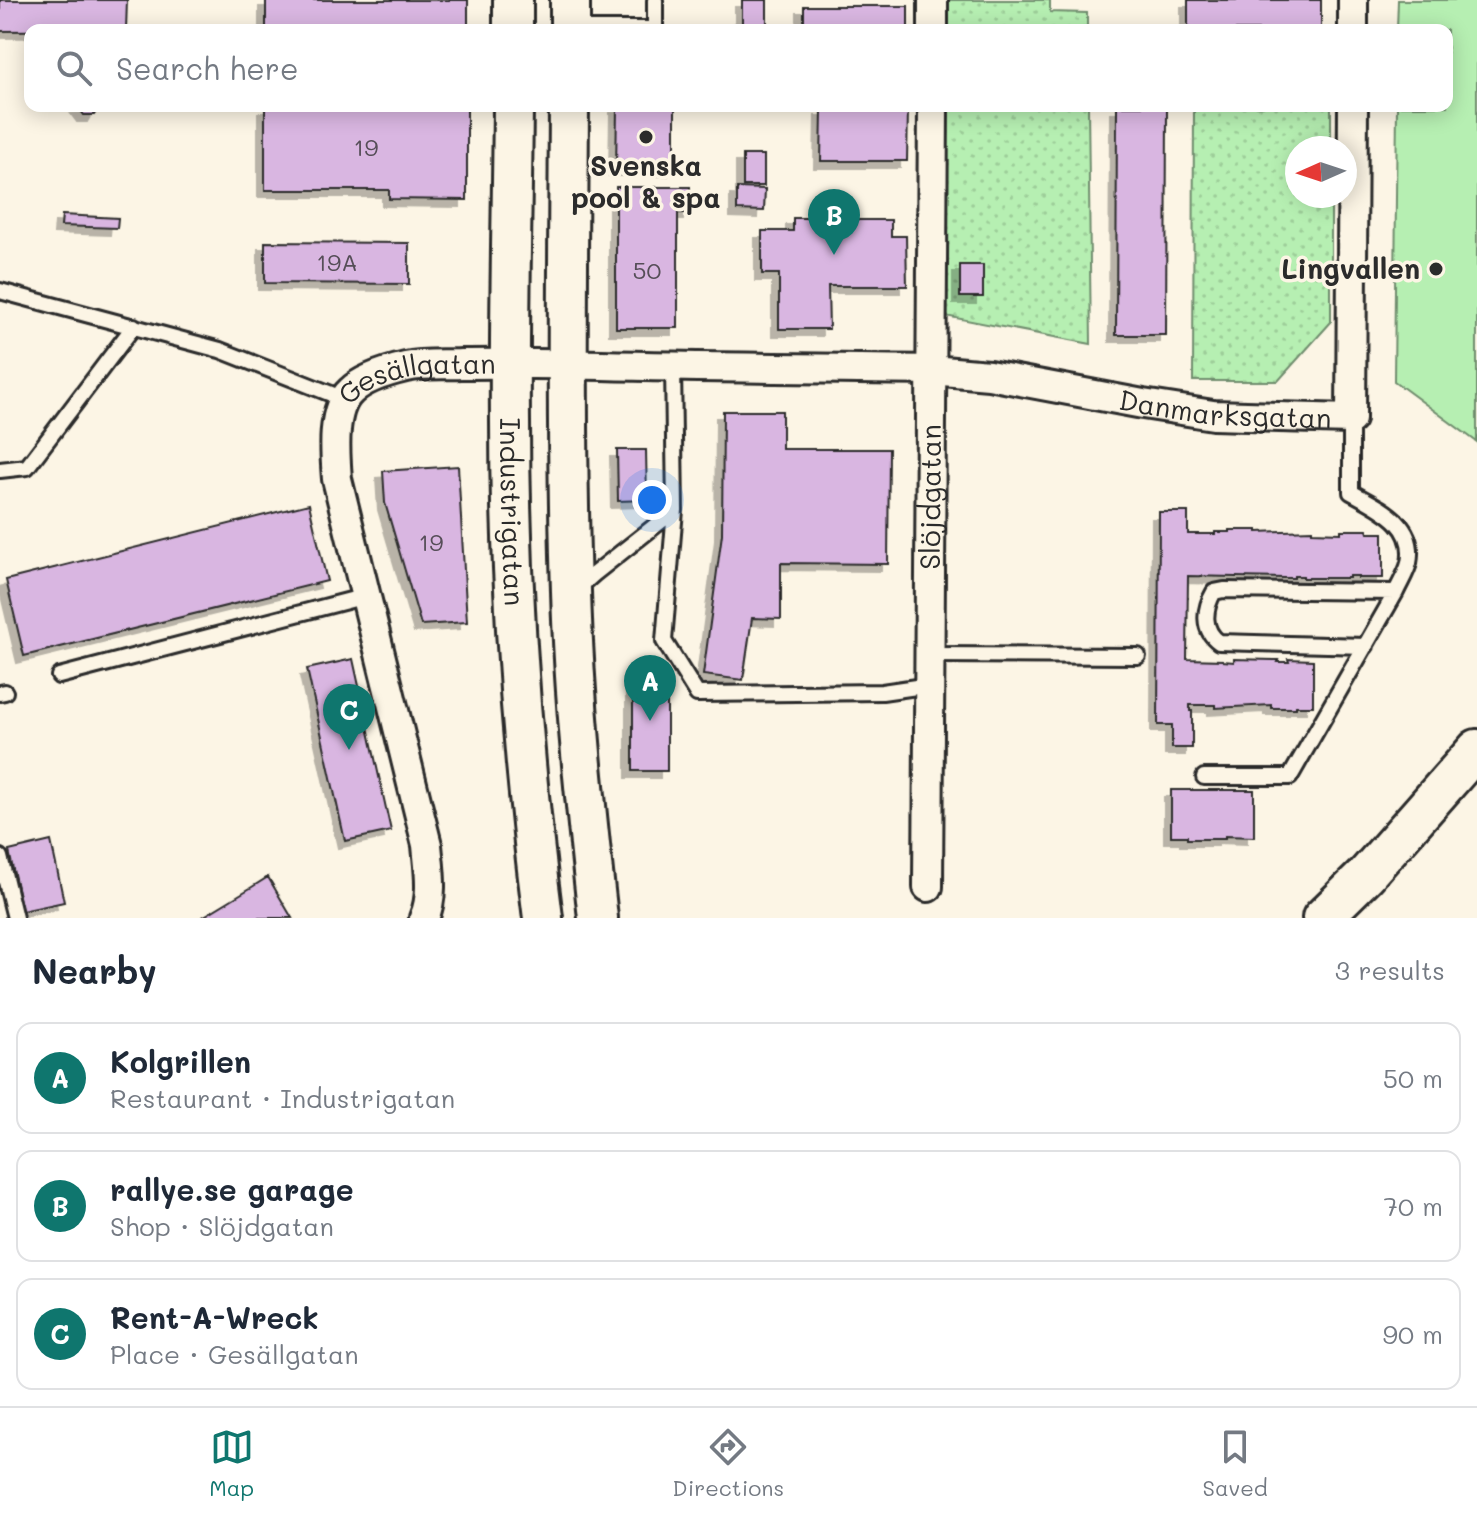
<!DOCTYPE html>
<meta charset="utf-8">
<style>
:root{--surface:#fff;--page:#f2f2f3;--text:#1f2937;--muted:#747a83;--line:#e0e1e3;--accent:#0f766e}
body{margin:0;font-family:Mali,sans-serif;background:var(--page);color:var(--text)}
.compass{position:absolute;left:1285px;top:136px;width:72px;height:72px;border-radius:50%;background:var(--surface);box-shadow:0 4px 20px #0003;rotate:267deg}
.you{position:absolute;left:652px;top:500px;width:28px;height:28px;margin:-20px;border:6px solid #fff;border-radius:50%;background:#1a73e8;box-shadow:0 0 0 12px #1a73e833}
.badge{display:grid;place-items:center;width:52px;height:52px;border-radius:50%;background:var(--accent);color:#fff;font-size:26px;font-weight:700}
.pin{position:absolute;translate:-50% -66px;filter:drop-shadow(0 2px 4px #0008)}
.pin::after{content:'';position:absolute;top:42px;width:28px;height:24px;background:inherit;clip-path:polygon(0 0,100% 0,50% 100%)}
.list{margin:0;padding:0;list-style:none}
h2{display:flex;justify-content:space-between;align-items:center;height:104px;margin:0;padding:0 32px;font-size:34px}
h2 small{font-size:26px;font-weight:400;color:var(--muted)}
.list li{display:grid;grid-template-columns:52px 1fr auto;gap:24px;align-items:center;box-sizing:border-box;height:112px;margin:0 16px 16px;padding:0 16px;border:2px solid var(--line);border-radius:16px}
.list b{display:block;font-size:30px;white-space:nowrap}
.list p{margin:0;font-size:26px;white-space:nowrap;color:var(--muted)}
.list em{font-size:26px;font-style:normal;color:var(--muted)}
.icon{flex:none;width:44px;height:44px;fill:none;stroke:currentColor;stroke-width:2;stroke-linecap:round;stroke-linejoin:round}
.map{position:relative;flex:none;width:1477px;height:918px;overflow:hidden}
.search{position:absolute;background:var(--surface);box-shadow:0 4px 20px #0003;left:24px;right:24px;top:24px;height:88px;display:flex;align-items:center;gap:20px;box-sizing:border-box;padding:0 28px;border-radius:16px;color:var(--muted);font-size:30px}
.sheet{height:488px;background:var(--surface)}
nav{display:flex;justify-content:space-around;align-items:center;box-sizing:border-box;height:112px;border-top:2px solid var(--line);background:var(--surface);font-size:22px;color:var(--muted)}
nav a{display:grid;justify-items:center;gap:4px}
nav .on{color:var(--accent)}
.map>svg:first-child{display:block}
.park{fill:url(#park-dots);stroke:#708d6e;stroke-width:2}
.pitch{fill:#b6efb2;stroke:#708d6e;stroke-width:2}
.building{fill:#d9b6e1;stroke:#2b2b2b;stroke-width:2;filter:url(#shadow)}
.lines{fill:none;stroke-linecap:round;stroke-linejoin:round}
.service-casing{stroke:#2b2b2b;stroke-width:20}
.minor-casing{stroke:#2b2b2b;stroke-width:34}
.secondary-casing{stroke:#2b2b2b;stroke-width:44}
.service{stroke:#fcf5e5;stroke-width:14}
.minor{stroke:#fcf5e5;stroke-width:28}
.secondary{stroke:#fcf5e5;stroke-width:38}
.poi-dot{fill:#2b2b2b;stroke:#fcf5e5;stroke-width:3}
.labels{text-anchor:middle;stroke-width:7;stroke-linejoin:round;paint-order:stroke}
.number-label{font-size:24px;fill:#564e58}
.poi-label{font-size:28px;font-weight:bold;fill:#2b2b2b;stroke:#fcf5e5}
.street-label{font-size:28px;fill:#2b2b2b;stroke:#fcf5e5}
</style>
<div class="map">
<svg width="1477" height="918" viewBox="0 0 1477 918">
<defs>
<pattern id="park-dots" width="8" height="8" patternUnits="userSpaceOnUse" patternTransform="scale(2)"><rect width="8" height="8" fill="#b6efb2"/><path d="M2 2h.1M6 6h.1" fill="none" stroke="#9dcd99" stroke-width="1.8" stroke-linecap="round"/></pattern>
<filter id="shadow"><feDropShadow dx="-7" dy="7" stdDeviation="0" flood-color="#0004"/></filter>
</defs>
<rect width="100%" height="100%" fill="#fcf5e5"/>
<filter id="ink" filterUnits="userSpaceOnUse"><feTurbulence type="fractalNoise" baseFrequency=".0125" numOctaves="2"/><feDisplacementMap in="SourceGraphic" scale="16" xChannelSelector="R" yChannelSelector="G"/><feConvolveMatrix kernelMatrix="1 2 1 2 8 2 1 2 1" color-interpolation-filters="sRGB"/></filter>
<g filter="url(#ink)">
<path class="park" d="M941,0H1050V12L1087,13V30H941Z
M941,106H1088L1091,344L940,315Z
M1194,106H1331V148H1297V196H1331V322L1278,381H1193Z"/>
<path class="pitch" d="M1398,0H1477V442L1394,381L1397,106H1447V30H1397Z"/>
<path class="building" d="M0,0H127L126,30L0,31Z
M266,0H468V30H266Z
M742,0H767V30H742Z
M1188,0H1321V30H1188Z
M804,6H908V30H797L804,29Z
M99,106L94,115H84L78,107Z
M265,106H467V200L389,199V190H265Z
M617,106H675V169H616Z
M1117,106H1167L1166,335H1116Z
M822,109H908L907,161H821Z
M743,155H764V186H743Z
M616,187H690V213H678V328H616Z
M737,188L765,189L764,211L737,210Z
M62,215L118,218L117,228L61,226Z
M793,218H829V236H837V220H891V236H906L907,286H828L829,329H779V274H762V231H793Z
M265,242L409,243V284L265,283Z
M960,265H983V297H960Z
M723,411H782V449H889L888,564L781,563V619L752,618L743,680L703,675L722,534Z
M617,450H646L647,500L618,501Z
M458,466L467,622L421,625L385,503L383,471Z
M309,504L327,581L24,656L6,580Z
M1159,512H1188V534H1215V532H1230V530H1257V532L1312,530V532L1341,533V530H1367L1368,533H1383V578H1358V576H1349V578H1303V576H1294V578H1284L1188,576L1187,659L1223,660V661L1234,662V659L1274,660H1279L1278,662H1289L1288,659L1313,660V706H1296V708H1271V705L1215,708V705H1190V711H1192V748H1172V725H1158Z
M353,659L391,831L345,841L307,669Z
M633,670H667V771H633Z
M1171,790H1254V837L1225,836V839H1187V836H1171Z
M51,841L64,902L22,911L9,851Z
M268,877L292,918H201L252,887Z"/>
<g class="lines">
<defs>
<path id="service" d="M570,29H655V0
M0,291L220,350L344,399
M673,366L675,510L664,641L697,694L882,692L930,685
M0,470L27,467L134,326
M577,589L594,574L675,510
M1366,646L1219,642C1202,630 1204,609 1214,592L1224,590L1396,592
M930,655L1138,656
M59,676L366,596
M0,693L5,692
M1204,777H1290L1396,592C1400,583 1407,572 1409,563C1417,523 1379,508 1351,492V419
M0,857L15,918"/>
<g id="minor">
<path d="M933,30V0"/>
<path d="M1353,30V0"/>
<path id="s1" d="M928,887L933,106"/>
<path id="s2" d="M424,918C434,896 429,868 427,845L337,479C335,454 331,409 351,391C364,378 389,371 406,367C424,363 443,365 461,364C508,363 555,364 602,365C712,368 821,368 931,370L989,375L1143,404L1213,415L1351,419L1353,106"/>
</g>
<g id="secondary">
<path d="M513,30V0"/>
<path d="M570,30V0"/>
<path id="s3" d="M513,106C512,211 509,316 510,422C510,586 522,755 543,918"/>
<path d="M569,106C568,268 566,430 571,591C574,700 586,810 598,918"/>
<path d="M1322,918L1366,875L1477,749"/>
</g>
</defs>
<use href="#service" class="service-casing"/>
<use href="#minor" class="minor-casing"/>
<use href="#secondary" class="secondary-casing"/>
<use href="#service" class="service"/>
<use href="#minor" class="minor"/>
<use href="#secondary" class="secondary"/>
</g>
</g>
<g class="poi-dot">
<circle cx="646" cy="137" r="8"/>
<circle cx="1436" cy="269" r="8"/>
</g>
<g class="labels">
<g class="number-label">
<text x="366" y="156">19</text>
<text x="337" y="271">19A</text>
<text x="647" y="279">50</text>
<text x="431" y="551">19</text>
</g>
<g class="poi-label">
<text x="646" y="176">Svenska<tspan x="646" dy="32">pool &amp; spa</tspan></text>
<text x="1420" y="279" text-anchor="end">Lingvallen</text>
</g>
<g class="street-label">
<text dy="10" stroke="none"><textPath href="#s2" startOffset="612">Gesällgatan</textPath></text>
<text dy="10" stroke="none"><textPath href="#s2" startOffset="1426">Danmarksgatan</textPath></text>
<text dy="10" stroke="none"><textPath href="#s1" startOffset="390">Slöjdgatan</textPath></text>
<text dy="10" stroke="none"><textPath href="#s3" startOffset="406">Industrigatan</textPath></text>
</g>
</g>
</svg>
<svg class="compass" viewBox="-18 -18 36 36"><path d="M0-13l5 13h-10z" fill="#e53935"/><path d="M0 13l5-13h-10z" fill="#747a83"/></svg>
<div class="you"></div>
<div class="pin badge" style="left:650px;top:721px">A</div>
<div class="pin badge" style="left:834px;top:255px">B</div>
<div class="pin badge" style="left:349px;top:750px">C</div>
<div class="search"><svg class="icon" aria-label="search" viewBox="0 0 24 24"><circle cx="10" cy="10" r="6"/><path d="M15 15l6 6"/></svg>Search here</div>
</div>
<section class="sheet">
<h2>Nearby<small>3 results</small></h2>
<ul class="list">
<li><span class="badge">A</span><div><b>Kolgrillen</b><p>Restaurant · Industrigatan</p></div><em>50 m</em></li>
<li><span class="badge">B</span><div><b>rallye.se garage</b><p>Shop · Slöjdgatan</p></div><em>70 m</em></li>
<li><span class="badge">C</span><div><b>Rent-A-Wreck</b><p>Place · Gesällgatan</p></div><em>90 m</em></li>
</ul>
</section>
<nav>
<a class="on"><svg class="icon" aria-label="map" viewBox="0 0 24 24"><path d="M3 6l6-2 6 2 6-2v14l-6 2-6-2-6 2zM9 4v14M15 6v14"/></svg>Map</a>
<a><svg class="icon" aria-label="directions" viewBox="0 0 24 24"><path d="M12 3l9 9-9 9-9-9zM9 14v-3h6M13 9l2 2-2 2"/></svg>Directions</a>
<a><svg class="icon" aria-label="saved" viewBox="0 0 24 24"><path d="M7 4h10v16l-5-4-5 4z"/></svg>Saved</a>
</nav>
